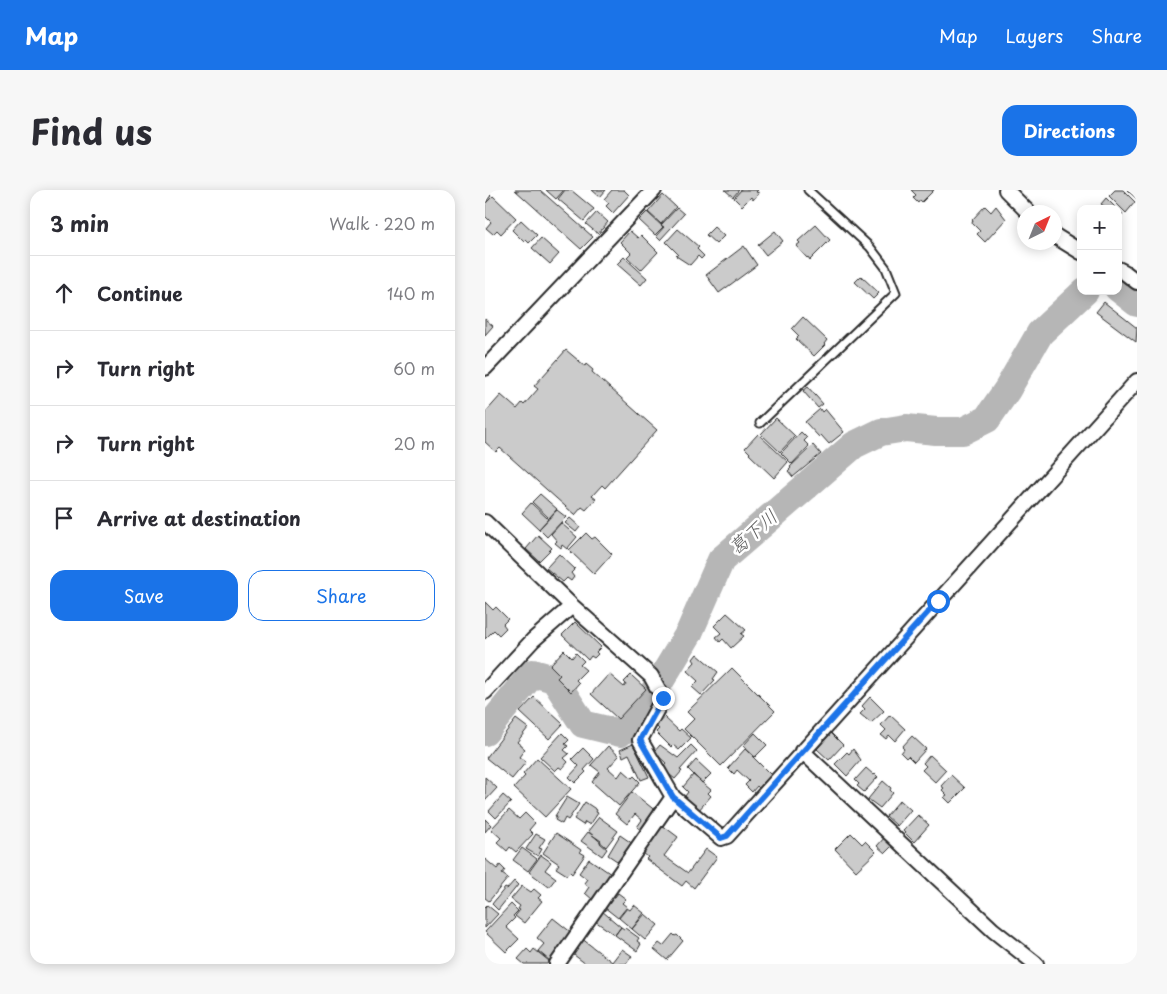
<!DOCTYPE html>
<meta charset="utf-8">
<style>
:root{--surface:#fff;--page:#f7f7f7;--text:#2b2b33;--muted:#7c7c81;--line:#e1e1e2;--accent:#1a73e8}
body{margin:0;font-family:"Playpen Sans","Klee One",sans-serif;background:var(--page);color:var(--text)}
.controls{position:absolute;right:15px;top:15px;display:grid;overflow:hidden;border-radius:10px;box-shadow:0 2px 12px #0003}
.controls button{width:45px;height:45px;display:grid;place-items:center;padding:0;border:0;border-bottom:1px solid var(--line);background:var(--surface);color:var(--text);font:25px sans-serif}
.compass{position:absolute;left:532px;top:15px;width:45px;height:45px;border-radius:50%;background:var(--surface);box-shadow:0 2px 12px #0003;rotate:43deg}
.stop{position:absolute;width:15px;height:15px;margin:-11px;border:4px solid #1a73e8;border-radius:50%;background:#fff}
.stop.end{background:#1a73e8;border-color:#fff;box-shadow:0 1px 5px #0008}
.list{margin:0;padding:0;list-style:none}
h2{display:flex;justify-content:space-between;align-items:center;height:65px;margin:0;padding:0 20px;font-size:21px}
h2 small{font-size:16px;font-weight:400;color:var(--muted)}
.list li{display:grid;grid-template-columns:32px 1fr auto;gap:15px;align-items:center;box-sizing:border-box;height:75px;padding:0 20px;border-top:1px solid var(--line)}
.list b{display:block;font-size:19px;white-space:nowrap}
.list em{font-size:16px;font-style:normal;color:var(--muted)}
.actions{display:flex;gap:10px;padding:15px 20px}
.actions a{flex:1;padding:11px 0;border:1px solid var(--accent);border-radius:15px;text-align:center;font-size:18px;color:var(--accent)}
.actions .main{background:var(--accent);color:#fff}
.icon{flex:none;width:28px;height:28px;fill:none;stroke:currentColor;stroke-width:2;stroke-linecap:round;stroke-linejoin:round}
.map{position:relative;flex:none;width:652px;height:774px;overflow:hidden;border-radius:15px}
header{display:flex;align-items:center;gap:30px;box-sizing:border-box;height:70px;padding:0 25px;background:var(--accent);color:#fff}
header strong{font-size:24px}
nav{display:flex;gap:28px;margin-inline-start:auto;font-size:18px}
.intro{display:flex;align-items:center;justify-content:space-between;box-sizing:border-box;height:120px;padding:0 30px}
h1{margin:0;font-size:35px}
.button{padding:12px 22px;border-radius:15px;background:var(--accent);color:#fff;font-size:18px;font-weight:700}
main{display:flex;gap:30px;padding:0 30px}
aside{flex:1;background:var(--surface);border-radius:15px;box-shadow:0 2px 12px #0003}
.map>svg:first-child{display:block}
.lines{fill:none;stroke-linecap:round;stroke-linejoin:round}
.river{stroke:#b6b6b6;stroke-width:28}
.building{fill:#cbcbcb;stroke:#2b2b2b}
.lane-casing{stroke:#2b2b2b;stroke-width:11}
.street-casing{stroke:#2b2b2b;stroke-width:18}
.lane{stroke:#fff;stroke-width:7}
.street{stroke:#fff;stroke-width:14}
.route{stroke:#1a73e8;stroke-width:6}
.labels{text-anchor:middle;stroke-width:5;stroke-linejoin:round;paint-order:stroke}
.water-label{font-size:19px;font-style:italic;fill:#5c5c5c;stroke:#fff}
</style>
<header>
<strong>Map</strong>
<nav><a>Map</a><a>Layers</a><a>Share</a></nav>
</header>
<div class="intro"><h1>Find us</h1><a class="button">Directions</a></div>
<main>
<aside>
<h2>3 min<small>Walk · 220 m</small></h2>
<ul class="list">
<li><svg class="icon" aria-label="ahead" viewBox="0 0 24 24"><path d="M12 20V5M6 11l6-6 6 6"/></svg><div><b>Continue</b></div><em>140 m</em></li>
<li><svg class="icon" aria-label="right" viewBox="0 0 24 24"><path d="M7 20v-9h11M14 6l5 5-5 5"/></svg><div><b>Turn right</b></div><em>60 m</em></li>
<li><svg class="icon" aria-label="right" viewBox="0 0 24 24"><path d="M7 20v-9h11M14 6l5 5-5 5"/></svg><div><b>Turn right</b></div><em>20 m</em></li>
<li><svg class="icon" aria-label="arrive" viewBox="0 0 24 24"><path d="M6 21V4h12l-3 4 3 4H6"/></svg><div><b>Arrive at destination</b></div></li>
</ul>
<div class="actions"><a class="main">Save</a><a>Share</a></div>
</aside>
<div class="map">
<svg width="652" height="774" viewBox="0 0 652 774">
<rect width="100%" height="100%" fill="#fff"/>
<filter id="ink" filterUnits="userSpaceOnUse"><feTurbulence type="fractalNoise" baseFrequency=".02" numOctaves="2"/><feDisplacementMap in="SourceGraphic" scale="10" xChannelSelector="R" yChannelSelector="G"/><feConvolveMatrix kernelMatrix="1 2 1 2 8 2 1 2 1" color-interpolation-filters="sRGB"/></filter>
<g filter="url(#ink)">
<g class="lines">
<path class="river" d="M633,98L652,113
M0,542L48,483L69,489L98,534L135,543L158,520L204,443L236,370L369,255L396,242L421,238L451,241H478L502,229L522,200L555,143L600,101"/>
</g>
<path class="building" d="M0,0L6,6L0,13Z
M30,0H55L108,47L96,59Z
M61,0H79L71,9Z
M80,0H86L109,19L99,31L73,9Z
M107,0H121L115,7Z
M127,0H139L144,5L128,23L121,16L124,13L119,9Z
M240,0H254L248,7Z
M256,0H273L271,2L274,3L268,10L266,7L257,16L249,8Z
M426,0H449L437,12L435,10L433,13L428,8L431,5Z
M630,0H638L650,12L641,23L624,6Z
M642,0H652V9Z
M178,5L191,17L176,34L163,22Z
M8,6L31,28L16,44L12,40L8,44L1,38L6,32L0,26V14Z
M621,8L632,19H618L620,17L616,14Z
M500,16L506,22L511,16L521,29L500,52L492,44L495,41L487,33L488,31L487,30Z
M192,18L199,24L175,50L171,46L179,37L176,35Z
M633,19L638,24L635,26L637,28L633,32Z
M112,22L123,32L113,44L101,34Z
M162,22L178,37L170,45L154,30Z
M36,30L52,45L44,53L41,50L39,52L27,40Z
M331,35L345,50L325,70L323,67L322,68L311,56L315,53L313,51Z
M229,37L239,46L231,54L221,45Z
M193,39L214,57L212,59L219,66L216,69L213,66L205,75L191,66L193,64L181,52Z
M145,41L153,48L156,45L173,62L156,80L142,67L146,63L135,52Z
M290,41L298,51L281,65L273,55Z
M56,48L74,64L65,74L47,58Z
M259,56L272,75L234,103L221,85Z
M139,67L162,88L156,95L132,74Z
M376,86L394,103L388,109L370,92Z
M619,112L652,138L651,152L611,122Z
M318,127L342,150L339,154L340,155L329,166L311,149L314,146L307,139Z
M0,129L8,136L0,145Z
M81,160L100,176L101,174L108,180L107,182L172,240L120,298L117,295L107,306L111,309L101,320L97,317L90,325L15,258L11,262L0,252V223L16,205L32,219L37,213L39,215L53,199L49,196Z
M323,197L338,214L333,218L318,201Z
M335,219L337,222L340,219L359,242L344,254L336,245L334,247L320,232Z
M291,228L310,246L295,262L276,244Z
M316,242L322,248L319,251L324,256L307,274L296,263Z
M273,244L303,272L289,288L264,264L265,263L260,258Z
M328,255L336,264L308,287L303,281L306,278L305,277Z
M55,304L72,319L64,328L47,312Z
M46,313L63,329L54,339L37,323Z
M72,320L81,327L62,347L54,339Z
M85,328L95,337L91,342L80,333Z
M76,333L92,347L82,359L77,355L76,358L70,353L72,351L66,344Z
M101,343L107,349L110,347L127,364L109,384L84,360Z
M53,345L67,358L54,371L41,359Z
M74,364L90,379L86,383L89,387L86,391L82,388L78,392L61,378Z
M0,412L8,420L11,417L23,429L18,434L21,438L14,445L9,440L0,449Z
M242,423L261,440L256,444L259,446L246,458L238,449L235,452L231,447L236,443L229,436Z
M90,432L116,457L111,462L113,464L109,468L106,466L103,470L77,445Z
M79,460L87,468L91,463L99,471L95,475L101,480L91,490L94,493L86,502L72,488L75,485L65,475Z
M212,464L233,482L228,489L230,490L216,505L207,497L213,491L202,481L210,472L208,469Z
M247,478L290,521L236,576L199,539L209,529L202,522Z
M124,484L139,497L141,494L139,492L146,485L161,499L133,529L106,504Z
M49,507L78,534L64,549L35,522Z
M385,507L399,521L386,533L375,524L380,519L377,516Z
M405,525L420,539L410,551L404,545L401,549L396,545L401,540L396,535Z
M179,527L194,541L196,539L206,548L194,560L188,555L186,557L171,542L174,539L171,536Z
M31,529L43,538L32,552L40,559L34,567L41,572L27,589L1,568Z
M77,543L84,550L80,554L83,556L79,560L84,564L79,568L83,572L77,579L74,577L70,581L55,567Z
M270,543L282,555L270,567L258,556Z
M346,543L358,555L344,570L332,559Z
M427,546L441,559L429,572L423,566L421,568L416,563L419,559L417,557Z
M148,554L164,587L156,590L144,564L138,567L135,560Z
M175,555L193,568L206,555L212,561L195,580L197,581L190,589L176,578L181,573L169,562Z
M123,556L134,566L123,578L133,587L138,580L147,588L149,586L155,592L134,616L107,592L115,582L106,575Z
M98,558L109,569L99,580L101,582L90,593L84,587L94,576L87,569Z
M260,559L286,585L274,598L272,596L267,602L260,595L264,591L252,580L249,584L243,578Z
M368,559L376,570L362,586L350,574L362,562L364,564Z
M445,565L461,580L450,592L437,580L441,576L438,573Z
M52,568L86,599L60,627L29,598L40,586L38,584Z
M211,570L226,584L217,593L203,579Z
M381,578L389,585L390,584L393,587L379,602L372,596L374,594L370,590Z
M208,585L226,600L223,603L226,606L213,621L202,611L203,609L200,606L203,602L198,597Z
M466,585L480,598L465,613L459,607L462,605L457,600L459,598L456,596Z
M0,587L12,598L0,611Z
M398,591L406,598L405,600L408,603L395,618L383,609Z
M147,602L172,622L157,641L152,637L157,630L150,624L142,634L130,624Z
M18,605L26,612L11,628L4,621Z
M82,607L94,614L83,630L80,628L77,634L70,630L72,627L70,626Z
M415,610L426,620L412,636L401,626Z
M100,612L112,620L111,622L113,623L105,635L100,632L98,635L89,629Z
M24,620L34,629L40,623L50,633L44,640L48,644L31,662L25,657L22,661L12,652L16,648L6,639Z
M433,625L444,635L429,652L418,641Z
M114,627L133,641L121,657L103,641Z
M0,629L6,635L0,642Z
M177,635L193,647L179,666L203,683L221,659L232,667L209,698L201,691L197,696L161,669L163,667L154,660Z
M103,642L116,651L115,653L122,659L117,666L96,651Z
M71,643L96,660L95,662L100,665L87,684L85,682L82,685L71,678L74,674L58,663Z
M366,643L377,654L380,651L391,662L371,681L350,659Z
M51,644L60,649L54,658L57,659L53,666L41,659Z
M135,645L148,654L135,673L123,665Z
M400,647L408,655L400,663L392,656Z
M37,658L52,669L43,681L28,670Z
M56,665L66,672L60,680L71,688L64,697L44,682Z
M0,669L12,679L15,675L20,680L17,684L23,688L4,711L0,708Z
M104,669L126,684L108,710L100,703L104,697L99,693L102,689L94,683Z
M29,691L33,695L13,720L7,714L20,698L22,699Z
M37,696L46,702L49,699L56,705L53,708L57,711L39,733L30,726L35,720L33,719L35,716L26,709Z
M133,703L141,709L137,713L142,717L133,728L119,717L127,707H130Z
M26,714L33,721L28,726L30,728L21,737L34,749L21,762L0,742Z
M2,715L13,724L0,738V717Z
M149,715L159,723L147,739L134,728L142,718L145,720Z
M117,721L136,737L130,745L110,731Z
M160,724L173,735L160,750L147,739Z
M68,728L87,743L65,771L53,761L59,754L52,748Z
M136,737L139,739L140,738L154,748L152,751L156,754L152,761L130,745Z
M188,744L190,746L192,745L198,751L182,770L169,759L174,753L178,756Z
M96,748L127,772L137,759L147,766L141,774H101L85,762Z
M42,759L46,763L49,759L64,771L62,774H39L33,769Z"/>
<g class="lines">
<defs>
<path id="lane" d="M275,233L411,103L401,78L385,57L323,0"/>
<path id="street" d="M521,0L543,22
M570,46L596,62
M633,79L639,82L652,92
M0,178L169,0
M0,332L87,416L166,486L178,508L155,550L188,607L236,648L242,646L652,191
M0,502L48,450L87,416
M317,561L508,740L551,774
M72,774L188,607"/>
</defs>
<use href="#lane" class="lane-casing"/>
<use href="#street" class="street-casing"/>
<use href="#lane" class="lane"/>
<use href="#street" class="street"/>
</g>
</g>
<g class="lines" filter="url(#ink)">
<path class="route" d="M178,508L155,550L188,607L236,648L242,646L453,411"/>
</g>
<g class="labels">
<g class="water-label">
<text transform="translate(268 342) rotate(-41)" y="7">葛下川</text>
</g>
</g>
</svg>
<div class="controls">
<button>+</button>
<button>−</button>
</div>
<svg class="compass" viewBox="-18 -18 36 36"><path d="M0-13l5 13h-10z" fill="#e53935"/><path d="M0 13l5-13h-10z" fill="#7c7c81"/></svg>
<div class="stop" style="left:453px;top:411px"></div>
<div class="stop end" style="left:178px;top:508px"></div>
</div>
</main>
